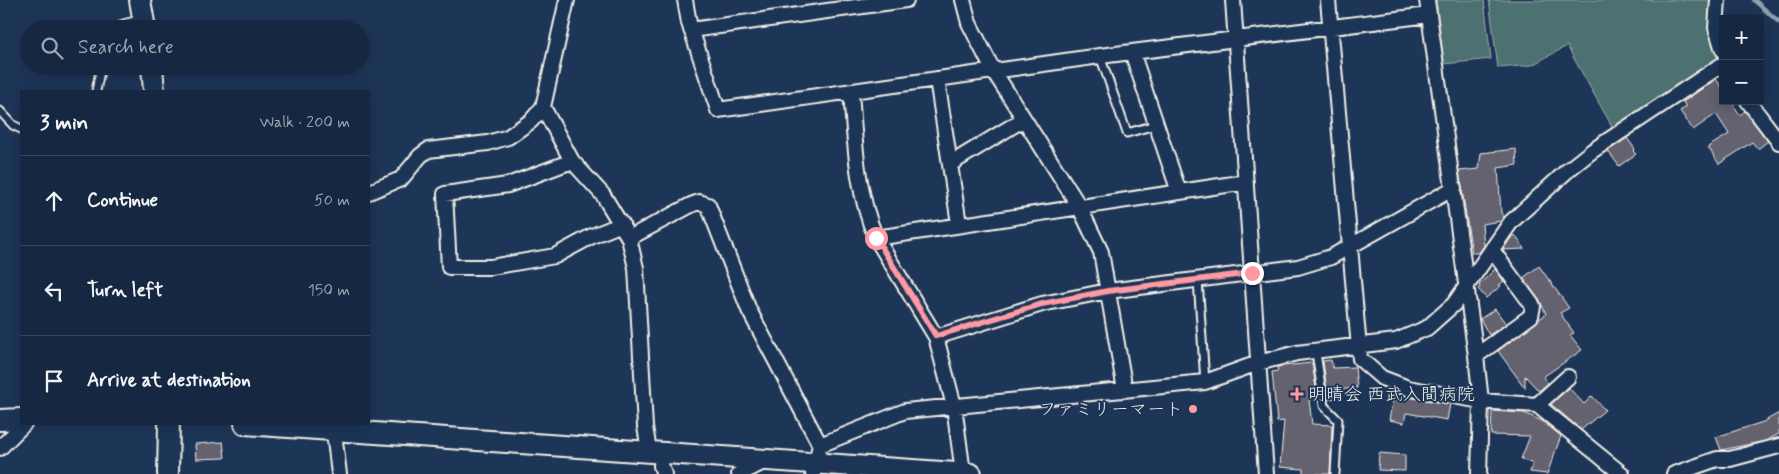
<!DOCTYPE html>
<meta charset="utf-8">
<style>
:root{--surface:#162841;--page:#1f3048;--text:#f1f3f6;--muted:#9ea6b1;--line:#35445a}
body{margin:0;font-family:Mynerve,"Klee One",sans-serif;background:var(--page);color:var(--text)}
.controls{position:absolute;right:15px;top:15px;display:grid;overflow:hidden;border-radius:0px;box-shadow:0 2px 12px #0003}
.controls button{width:45px;height:45px;display:grid;place-items:center;padding:0;border:0;border-bottom:1px solid var(--line);background:var(--surface);color:var(--text);font:25px sans-serif}
.stop{position:absolute;width:15px;height:15px;margin:-11px;border:4px solid #ff9aa2;border-radius:50%;background:#fff}
.stop.end{background:#ff9aa2;border-color:#fff;box-shadow:0 1px 5px #0008}
.list{margin:0;padding:0;list-style:none}
h2{display:flex;justify-content:space-between;align-items:center;height:65px;margin:0;padding:0 20px;font-size:21px}
h2 small{font-size:16px;font-weight:400;color:var(--muted)}
.list li{display:grid;grid-template-columns:32px 1fr auto;gap:15px;align-items:center;box-sizing:border-box;height:90px;padding:0 20px;border-top:1px solid var(--line)}
.list b{display:block;font-size:19px;white-space:nowrap}
.list em{font-size:16px;font-style:normal;color:var(--muted)}
.icon{flex:none;width:28px;height:28px;fill:none;stroke:currentColor;stroke-width:2;stroke-linecap:round;stroke-linejoin:round}
.map{position:relative;flex:none;width:1779px;height:474px;overflow:hidden}
.search{position:absolute;background:var(--surface);box-shadow:0 2px 12px #0003;left:20px;top:20px;width:350px;height:55px;display:flex;align-items:center;gap:12px;box-sizing:border-box;padding:0 18px;border-radius:28px;color:var(--muted);font-size:19px}
.panel{position:absolute;background:var(--surface);box-shadow:0 2px 12px #0003;left:20px;top:90px;width:350px;height:335px;border-radius:0px}
.map>svg:first-child{display:block}
.green{fill:#4e7070;stroke:#a1b0ac}
.lines{fill:none;stroke-linecap:round;stroke-linejoin:round}
.stream{stroke:#8ba4b0;stroke-width:4.5}
.building{fill:#656270;stroke:#f4f1e8}
.lane-casing{stroke:#f4f1e8;stroke-width:11}
.street-casing{stroke:#f4f1e8;stroke-width:18}
.secondary-casing{stroke:#f4f1e8;stroke-width:24}
.lane{stroke:#1d3557;stroke-width:7}
.street{stroke:#1d3557;stroke-width:14}
.secondary{stroke:#1d3557;stroke-width:20}
.route{stroke:#ff9aa2;stroke-width:6}
.poi-dot{fill:#ff9aa2;stroke:#1d3557;stroke-width:2}
.labels{text-anchor:middle;stroke-width:4;stroke-linejoin:round;paint-order:stroke}
.poi-label{font-size:18px;fill:#f4f1e8;stroke:#1d3557;text-anchor:start}
</style>
<div class="map">
<svg width="1779" height="474" viewBox="0 0 1779 474">
<rect width="100%" height="100%" fill="#1d3557"/>
<filter id="ink" filterUnits="userSpaceOnUse"><feTurbulence type="fractalNoise" baseFrequency=".02" numOctaves="2"/><feDisplacementMap in="SourceGraphic" scale="10" xChannelSelector="R" yChannelSelector="G"/><feConvolveMatrix kernelMatrix="1 2 1 2 8 2 1 2 1" color-interpolation-filters="sRGB"/></filter>
<g filter="url(#ink)">
<path class="green" d="M1436,0H1484L1491,59L1444,64Z
M1489,0H1712L1719,49L1715,64L1614,130L1567,46L1532,65L1498,68Z"/>
<g class="lines">
<path class="stream" d="M1754,0L1779,22"/>
</g>
<path class="building" d="M1716,79L1723,89V101H1731L1740,115L1745,111L1768,141L1758,149L1752,142L1719,164L1708,147L1729,134L1716,114L1693,130L1680,111L1686,107L1683,102Z
M1627,138L1635,149L1633,151L1636,154L1619,166L1608,151Z
M1516,149L1517,165L1498,168L1501,213L1504,217L1501,221L1482,224L1484,246L1479,253H1472L1459,171L1479,169L1481,153Z
M1515,235L1524,249L1503,250L1510,239Z
M1539,266L1569,308L1560,313L1574,333L1570,335L1582,350L1543,377L1548,383L1539,391L1525,376V388L1498,351L1546,314L1540,301L1523,278Z
M1495,269L1504,281L1499,285L1501,286L1486,298L1478,289L1480,287L1479,285Z
M1495,309L1506,324L1489,335L1480,319Z
M1331,360L1333,368L1355,367L1357,388L1336,390L1337,398L1328,399L1323,361Z
M1312,363L1318,399L1309,400L1312,424L1332,425L1330,474H1303V469L1280,467L1284,421L1277,422L1272,372L1278,371L1277,367L1283,366Z
M1569,388L1584,404L1592,396L1605,410L1581,430L1551,404Z
M1394,392L1406,397L1450,404L1447,420L1406,413L1404,423L1389,420Z
M1492,411L1524,413L1542,421L1561,436L1547,474L1530,472L1533,464L1521,459L1530,436L1491,435Z
M1779,413V434L1765,441L1721,450L1716,437L1763,422Z
M223,442L225,458L196,459L195,444Z
M1379,453L1405,455V471L1378,470Z"/>
<g class="lines">
<defs>
<path id="lane" d="M118,29L123,24L143,19
M1100,56L1127,133L1155,125
M96,91L101,66
M0,111L13,125L21,129
M1198,280L1205,382
M1317,359L1324,406L1338,420L1335,474"/>
<path id="street" d="M685,0L689,23L718,110L1100,56L1429,15
M963,0L969,23L993,70L1079,206L1101,252L1125,390
M1233,0L1266,474
M1328,0L1360,359L1382,378L1408,388L1481,401L1537,405L1622,474
M1427,0L1476,356L1481,401L1479,474
M1718,0L1716,28L1723,50
M691,30L906,0
M1132,52L1179,192
M937,79L959,224
M851,92C855,141 856,191 876,238L936,337L954,406L963,473
M1748,101L1779,142
M543,107L572,161L603,195L629,238L636,268L645,427L649,450
M572,161L508,185L445,194L449,267H491L555,256L592,236L622,224
M950,164L1024,119
M369,192L401,179L420,156L428,150L488,143L508,137L531,121L543,107L567,0
M629,238L691,205L699,202L708,205L749,310L820,445
M876,238L1246,182
M936,337L1042,304L1108,291L1298,267L1331,257L1454,188
M1476,356L1531,316L1533,306L1492,250
M1537,405L1568,377
M333,424L339,474
M0,448L24,424
M662,451L661,466L664,474
M739,474L766,461
M813,474L820,445L905,411L1205,382L1258,363L1297,353L1396,341L1427,328L1454,304L1511,222L1568,170L1592,151L1723,64
M1674,474L1717,459H1730L1779,446"/>
<path id="secondary" d="M140,0L145,29
M152,66L154,91
M0,420L21,419
M245,424L971,474
M168,474L169,424"/>
</defs>
<use href="#lane" class="lane-casing"/>
<use href="#street" class="street-casing"/>
<use href="#secondary" class="secondary-casing"/>
<use href="#lane" class="lane"/>
<use href="#street" class="street"/>
<use href="#secondary" class="secondary"/>
</g>
</g>
<g class="lines" filter="url(#ink)">
<path class="route" d="M876,238L936,336L1042,304L1108,291L1252,273"/>
</g>
<g class="poi-dot">
<path d="M1294.5 386.5h5v5h5v5h-5v5h-5v-5h-5v-5h5z"/>
<circle cx="1193" cy="409" r="5"/>
</g>
<g class="labels">
<g class="poi-label">
<text x="1308" y="400">明晴会 西武入間病院</text>
<text x="1183" y="415" text-anchor="end">ファミリーマート</text>
</g>
</g>
</svg>
<div class="controls">
<button>+</button>
<button>−</button>
</div>
<div class="stop" style="left:876px;top:238px"></div>
<div class="stop end" style="left:1252px;top:273px"></div>
<div class="search"><svg class="icon" aria-label="search" viewBox="0 0 24 24"><circle cx="10" cy="10" r="6"/><path d="M15 15l6 6"/></svg>Search here</div>
<section class="panel">
<h2>3 min<small>Walk · 200 m</small></h2>
<ul class="list">
<li><svg class="icon" aria-label="ahead" viewBox="0 0 24 24"><path d="M12 20V5M6 11l6-6 6 6"/></svg><div><b>Continue</b></div><em>50 m</em></li>
<li><svg class="icon" aria-label="left" viewBox="0 0 24 24"><path d="M17 20v-9H6M10 6l-5 5 5 5"/></svg><div><b>Turn left</b></div><em>150 m</em></li>
<li><svg class="icon" aria-label="arrive" viewBox="0 0 24 24"><path d="M6 21V4h12l-3 4 3 4H6"/></svg><div><b>Arrive at destination</b></div></li>
</ul>
</section>
</div>
